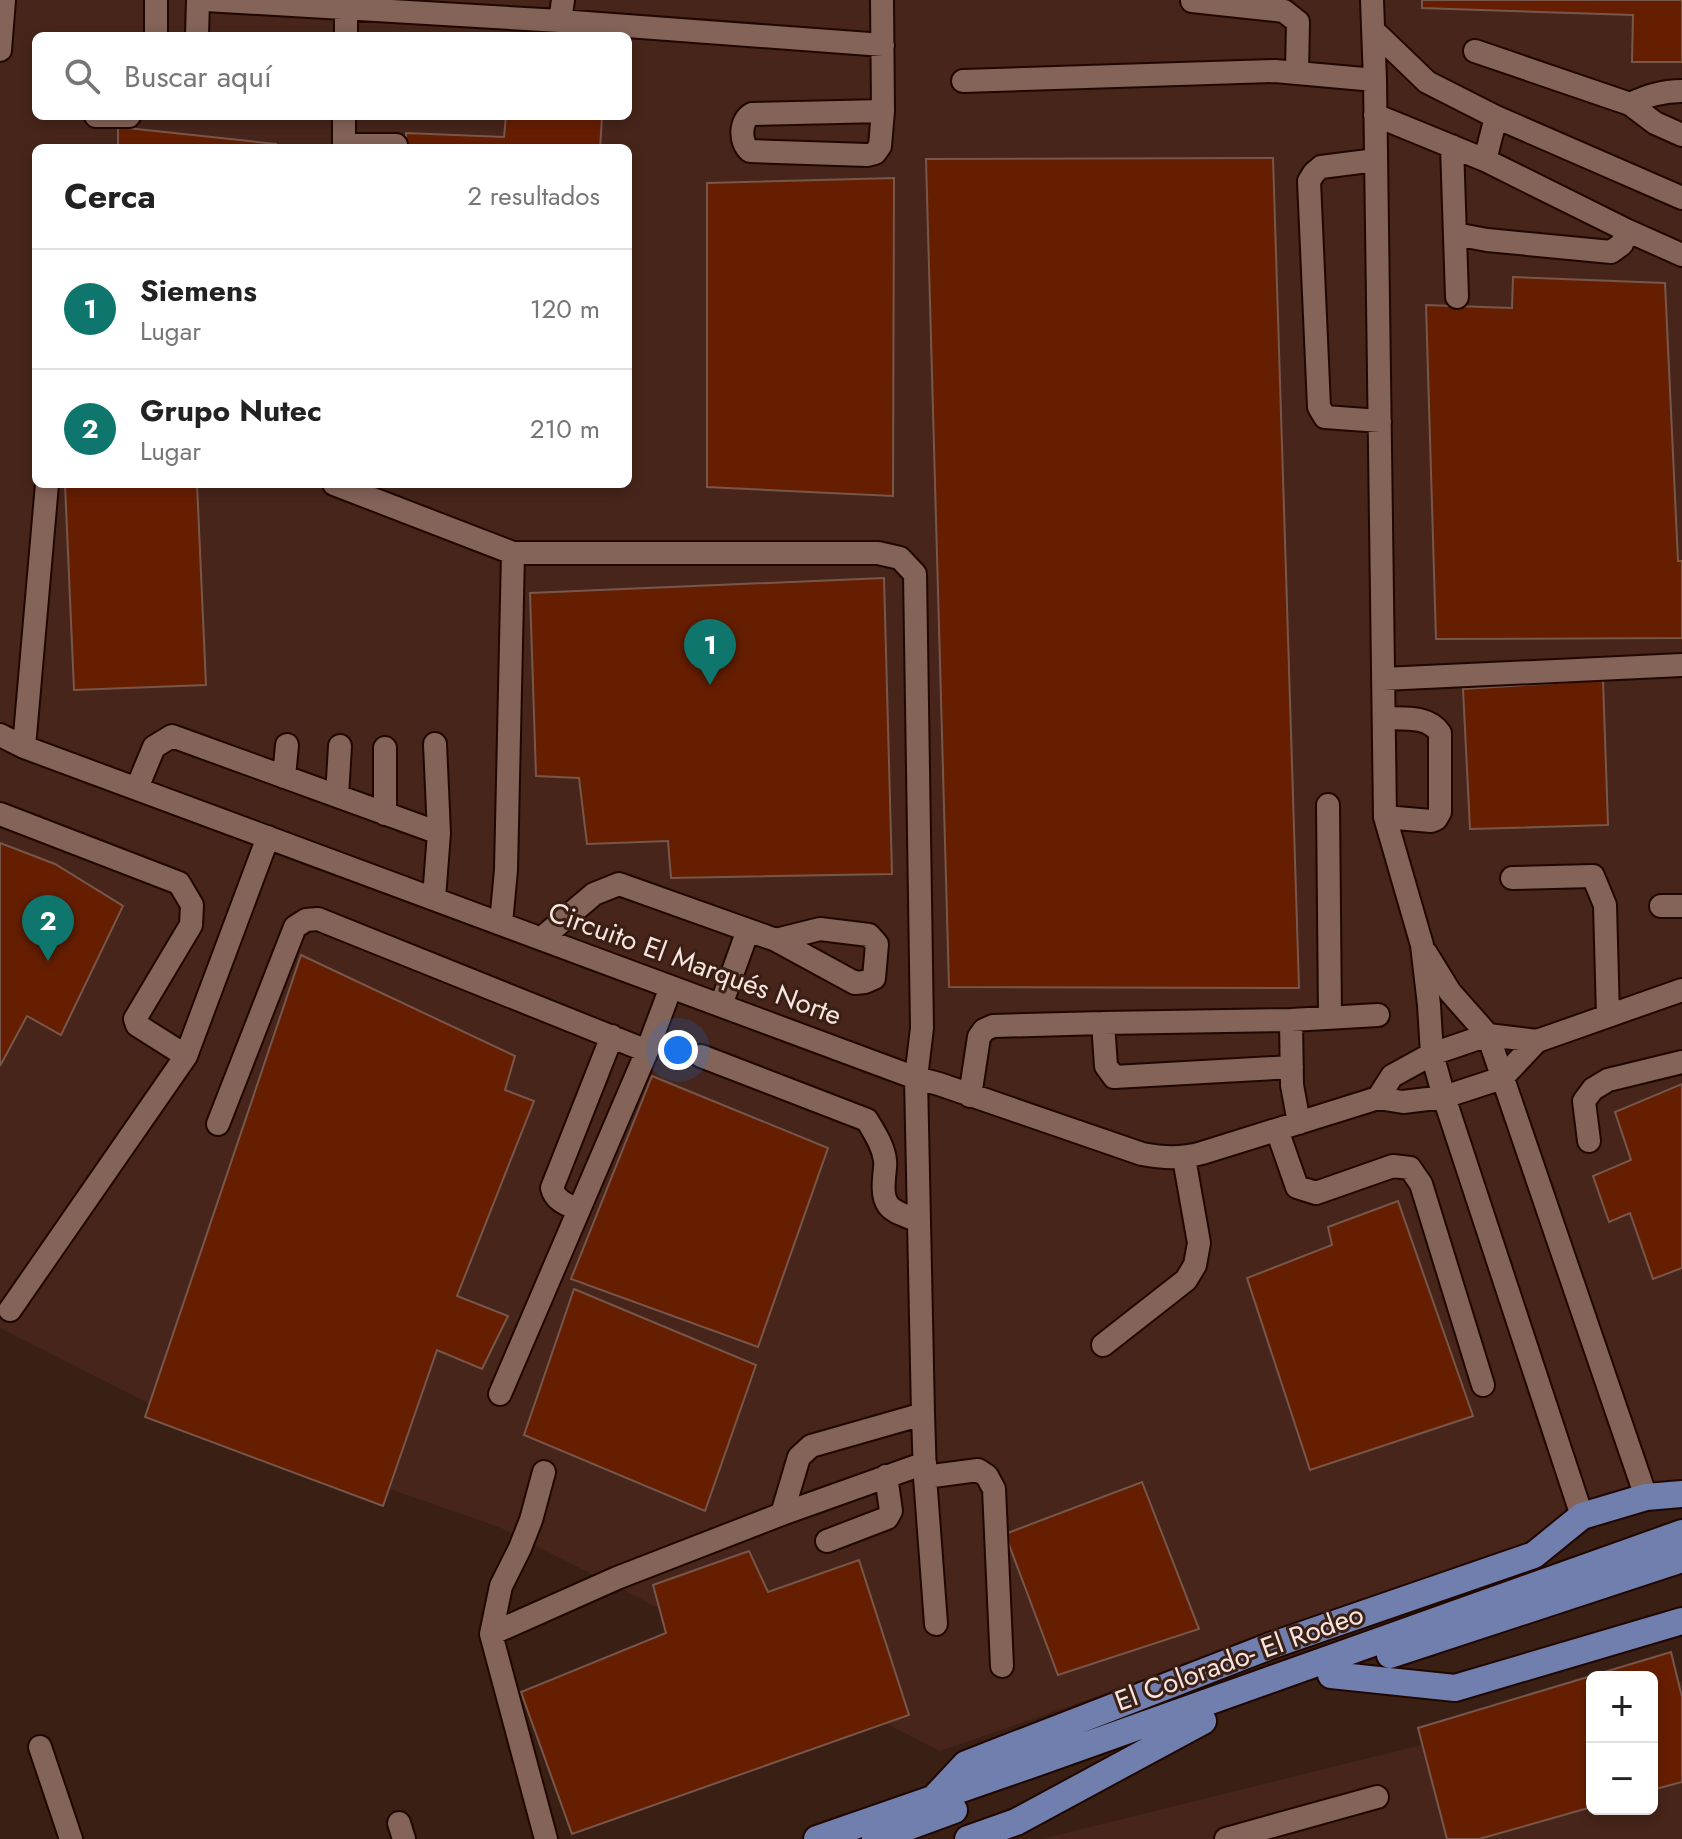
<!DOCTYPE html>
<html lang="es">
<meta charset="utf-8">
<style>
:root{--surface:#fff;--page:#f6f6f6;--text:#222;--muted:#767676;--line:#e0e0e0;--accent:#0f766e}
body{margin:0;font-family:Jost,sans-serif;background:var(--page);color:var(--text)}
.controls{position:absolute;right:24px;bottom:24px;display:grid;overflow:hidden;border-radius:12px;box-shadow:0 4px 12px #0003}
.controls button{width:72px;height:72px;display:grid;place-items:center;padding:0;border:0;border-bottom:2px solid var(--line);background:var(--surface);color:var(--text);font:40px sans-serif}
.you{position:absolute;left:678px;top:1050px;width:28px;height:28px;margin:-20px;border:6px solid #fff;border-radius:50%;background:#1a73e8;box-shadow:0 0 0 12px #1a73e833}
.badge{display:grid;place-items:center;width:52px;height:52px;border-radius:50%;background:var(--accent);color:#fff;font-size:26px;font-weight:700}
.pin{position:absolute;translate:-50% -66px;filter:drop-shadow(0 2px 4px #0008)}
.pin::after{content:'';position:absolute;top:42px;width:28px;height:24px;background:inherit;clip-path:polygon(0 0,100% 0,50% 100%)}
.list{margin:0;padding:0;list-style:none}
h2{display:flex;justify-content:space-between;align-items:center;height:104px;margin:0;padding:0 32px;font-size:34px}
h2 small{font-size:26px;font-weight:400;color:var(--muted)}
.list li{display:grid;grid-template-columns:52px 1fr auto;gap:24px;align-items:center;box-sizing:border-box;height:120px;padding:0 32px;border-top:2px solid var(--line)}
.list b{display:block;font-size:30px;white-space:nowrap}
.list p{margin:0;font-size:26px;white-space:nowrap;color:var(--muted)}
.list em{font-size:26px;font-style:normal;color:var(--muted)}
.icon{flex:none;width:44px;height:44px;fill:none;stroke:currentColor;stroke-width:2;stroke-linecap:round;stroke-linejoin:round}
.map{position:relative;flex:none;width:1682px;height:1839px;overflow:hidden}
.search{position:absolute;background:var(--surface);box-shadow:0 4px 12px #0003;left:32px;top:32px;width:600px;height:88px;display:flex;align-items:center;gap:20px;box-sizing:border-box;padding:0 28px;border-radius:12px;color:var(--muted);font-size:30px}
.panel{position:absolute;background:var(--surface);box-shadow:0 4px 12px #0003;left:32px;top:144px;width:600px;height:344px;border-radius:12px}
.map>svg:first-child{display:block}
.built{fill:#47251a;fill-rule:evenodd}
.building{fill:#661e00;stroke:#77574c;stroke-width:2}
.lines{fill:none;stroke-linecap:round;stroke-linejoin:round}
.minor-casing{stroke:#200702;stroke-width:26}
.major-casing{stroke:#200702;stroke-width:30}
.minor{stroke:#846358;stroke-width:22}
.major{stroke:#717fae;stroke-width:26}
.labels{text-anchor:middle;stroke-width:6;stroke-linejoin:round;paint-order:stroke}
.street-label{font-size:28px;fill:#f7e4de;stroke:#3a1f15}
</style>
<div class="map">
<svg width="1682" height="1839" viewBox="0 0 1682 1839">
<rect width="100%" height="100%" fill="#3a1f15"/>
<path class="built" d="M0,0H1682V1491L1505,1555L940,1751L499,1527L162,1410L0,1328ZM36,36H628V116H36ZM36,148H628V484H36Z
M1682,1681V1839H1041L1592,1703V1809H1652V1688Z"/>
<path class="building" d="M1422,0H1682V62H1632L1633,15L1422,8Z
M506,116H585L602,118L600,148H406V133L504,137Z
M118,127L276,144V148H118Z
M1273,158L1299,988L949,987L926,159Z
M894,178L893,496L707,487V183Z
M1513,277L1665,283L1678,561H1682V638L1436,639L1426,305L1512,308Z
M65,484H197L206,685L74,690Z
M884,578L892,874L671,878L668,841L587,844L579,778L536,776L530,593Z
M1603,680L1608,825L1470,829L1463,689Z
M0,843L55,864L123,906L61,1035L27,1016L0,1066Z
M301,955L515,1056L505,1090L534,1101L457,1296L508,1316L482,1369L437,1350L383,1506L145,1417Z
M652,1076L828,1148L758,1347L571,1279Z
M1682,1084V1268L1653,1279L1630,1213L1609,1222L1593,1176L1631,1160L1615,1112Z
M1398,1201L1473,1416L1310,1470L1247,1278L1332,1245L1328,1227Z
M574,1289L756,1365L705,1511L524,1435Z
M1142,1482L1199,1629L1058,1675L1005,1534Z
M749,1551L768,1592L859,1560L909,1715L572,1834L521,1692L666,1633L653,1585Z
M1671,1652L1682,1697V1782L1652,1790V1677H1592V1807L1479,1839H1447L1418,1728Z"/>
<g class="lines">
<defs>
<path id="minor" d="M206,0L560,21L883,45
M882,0L883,111L880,146L875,153L867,155L750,151C739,142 740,120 752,114L883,111
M1372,0L1375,80L1385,817L1422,945L1429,1005L1432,1054L1444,1097L1582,1516
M1192,1L1284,11L1298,22L1297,73L1375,80
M560,21L563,0
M1373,30L1427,82L1496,117L1682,198
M156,36V0
M197,36L198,0
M346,36V8
M0,50L4,0
M1475,51L1630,104
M963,81L1275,71L1297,73
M1682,91C1662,91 1647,96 1630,104L1655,123L1682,135
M1375,115L1485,160L1626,230L1682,255
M96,116H129
M344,145H396
M1452,146L1457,297
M344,148V116
M1376,160L1321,167L1314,173L1309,181L1319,407L1325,417L1380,421
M1485,160L1496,117
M1455,234L1487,240L1611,252L1622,244L1626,230
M334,484L513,553
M1383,679L1682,665
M1384,718C1403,719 1428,715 1440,733V812L1436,819L1431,821L1385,817
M0,735L24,747L916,1078L939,1084L1142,1154C1163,1158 1181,1159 1202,1153L1378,1098L1403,1102L1444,1097L1502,1078L1537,1041L1682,990
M435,744L439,833
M24,747L47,484
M385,748V814
M284,777L287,745
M137,788L154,747L172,736L439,833L434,898
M337,796L340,746
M1328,805L1330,1017
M0,814L179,883L192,905L191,925L135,1019L137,1025L186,1056
M1512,878L1593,876L1605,905L1608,1016
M1661,906H1682
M501,923L506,870L513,553H878L900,558L915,574L922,1028L916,1078L923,1414L925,1477L936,1624
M542,938L594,894L619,884L776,940L820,929L869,935L877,944L874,978L865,982L855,983L776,940
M1426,953L1450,992L1488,1035L1646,1497
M721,1005L748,930
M1291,1020L1292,1085L1299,1123
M701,1056L867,1120C874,1132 883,1145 885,1160C886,1166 884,1173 884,1179C881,1210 893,1210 918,1221
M1292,1067L1114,1077L1106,1066L1103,1023L1291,1020L1378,1015
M970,1096L979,1037L984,1030L993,1026L1103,1023
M1378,1098L1392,1076L1432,1054L1488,1035L1537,1041
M218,1124L295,927L306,920L318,919L647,1051
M1277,1130L1297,1187L1316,1193L1393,1166L1410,1168L1421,1184L1483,1385
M1589,1141L1584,1101L1593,1089L1608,1080L1682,1062
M579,1210C568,1205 555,1201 552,1188L612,1036
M10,1310L186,1056L268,837
M1103,1345L1186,1280L1195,1265L1199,1243L1184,1158
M500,1394L647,1051L671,987
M544,1472L531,1520L520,1548L501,1586L491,1634L546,1839
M925,1477L978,1470L987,1476L994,1489L1002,1666
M782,1514L799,1457L811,1446L923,1414
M827,1541L887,1518L891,1511L886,1476
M491,1634L617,1578L782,1514L925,1463
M40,1747L71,1839
M399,1823L404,1839
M1226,1839L1377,1797"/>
<path id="major" d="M1390,1655L1682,1559
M1331,1675L1455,1688L1682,1621
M937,1795L966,1764L1270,1646L1534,1555L1582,1516L1646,1497L1682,1494
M817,1839L1039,1762L1682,1533
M875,1839L954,1810
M968,1839L1016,1822L1203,1721"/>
</defs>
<use href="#minor" class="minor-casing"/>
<use href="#major" class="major-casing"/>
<use href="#minor" class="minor"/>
<use href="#major" class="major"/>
</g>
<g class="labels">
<g class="street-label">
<text transform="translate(695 963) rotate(20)" y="10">Circuito El Marqués Norte</text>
<text transform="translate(1239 1657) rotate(-20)" y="10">El Colorado- El Rodeo</text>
</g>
</g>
</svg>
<div class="controls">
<button>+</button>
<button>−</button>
</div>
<div class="you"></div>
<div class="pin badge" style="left:710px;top:685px">1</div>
<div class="pin badge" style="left:48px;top:961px">2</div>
<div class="search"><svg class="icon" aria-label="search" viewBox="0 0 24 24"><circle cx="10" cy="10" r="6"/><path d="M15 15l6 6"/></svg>Buscar aquí</div>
<section class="panel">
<h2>Cerca<small>2 resultados</small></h2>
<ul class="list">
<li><span class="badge">1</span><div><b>Siemens</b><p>Lugar</p></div><em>120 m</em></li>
<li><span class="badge">2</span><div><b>Grupo Nutec</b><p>Lugar</p></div><em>210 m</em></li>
</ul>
</section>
</div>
